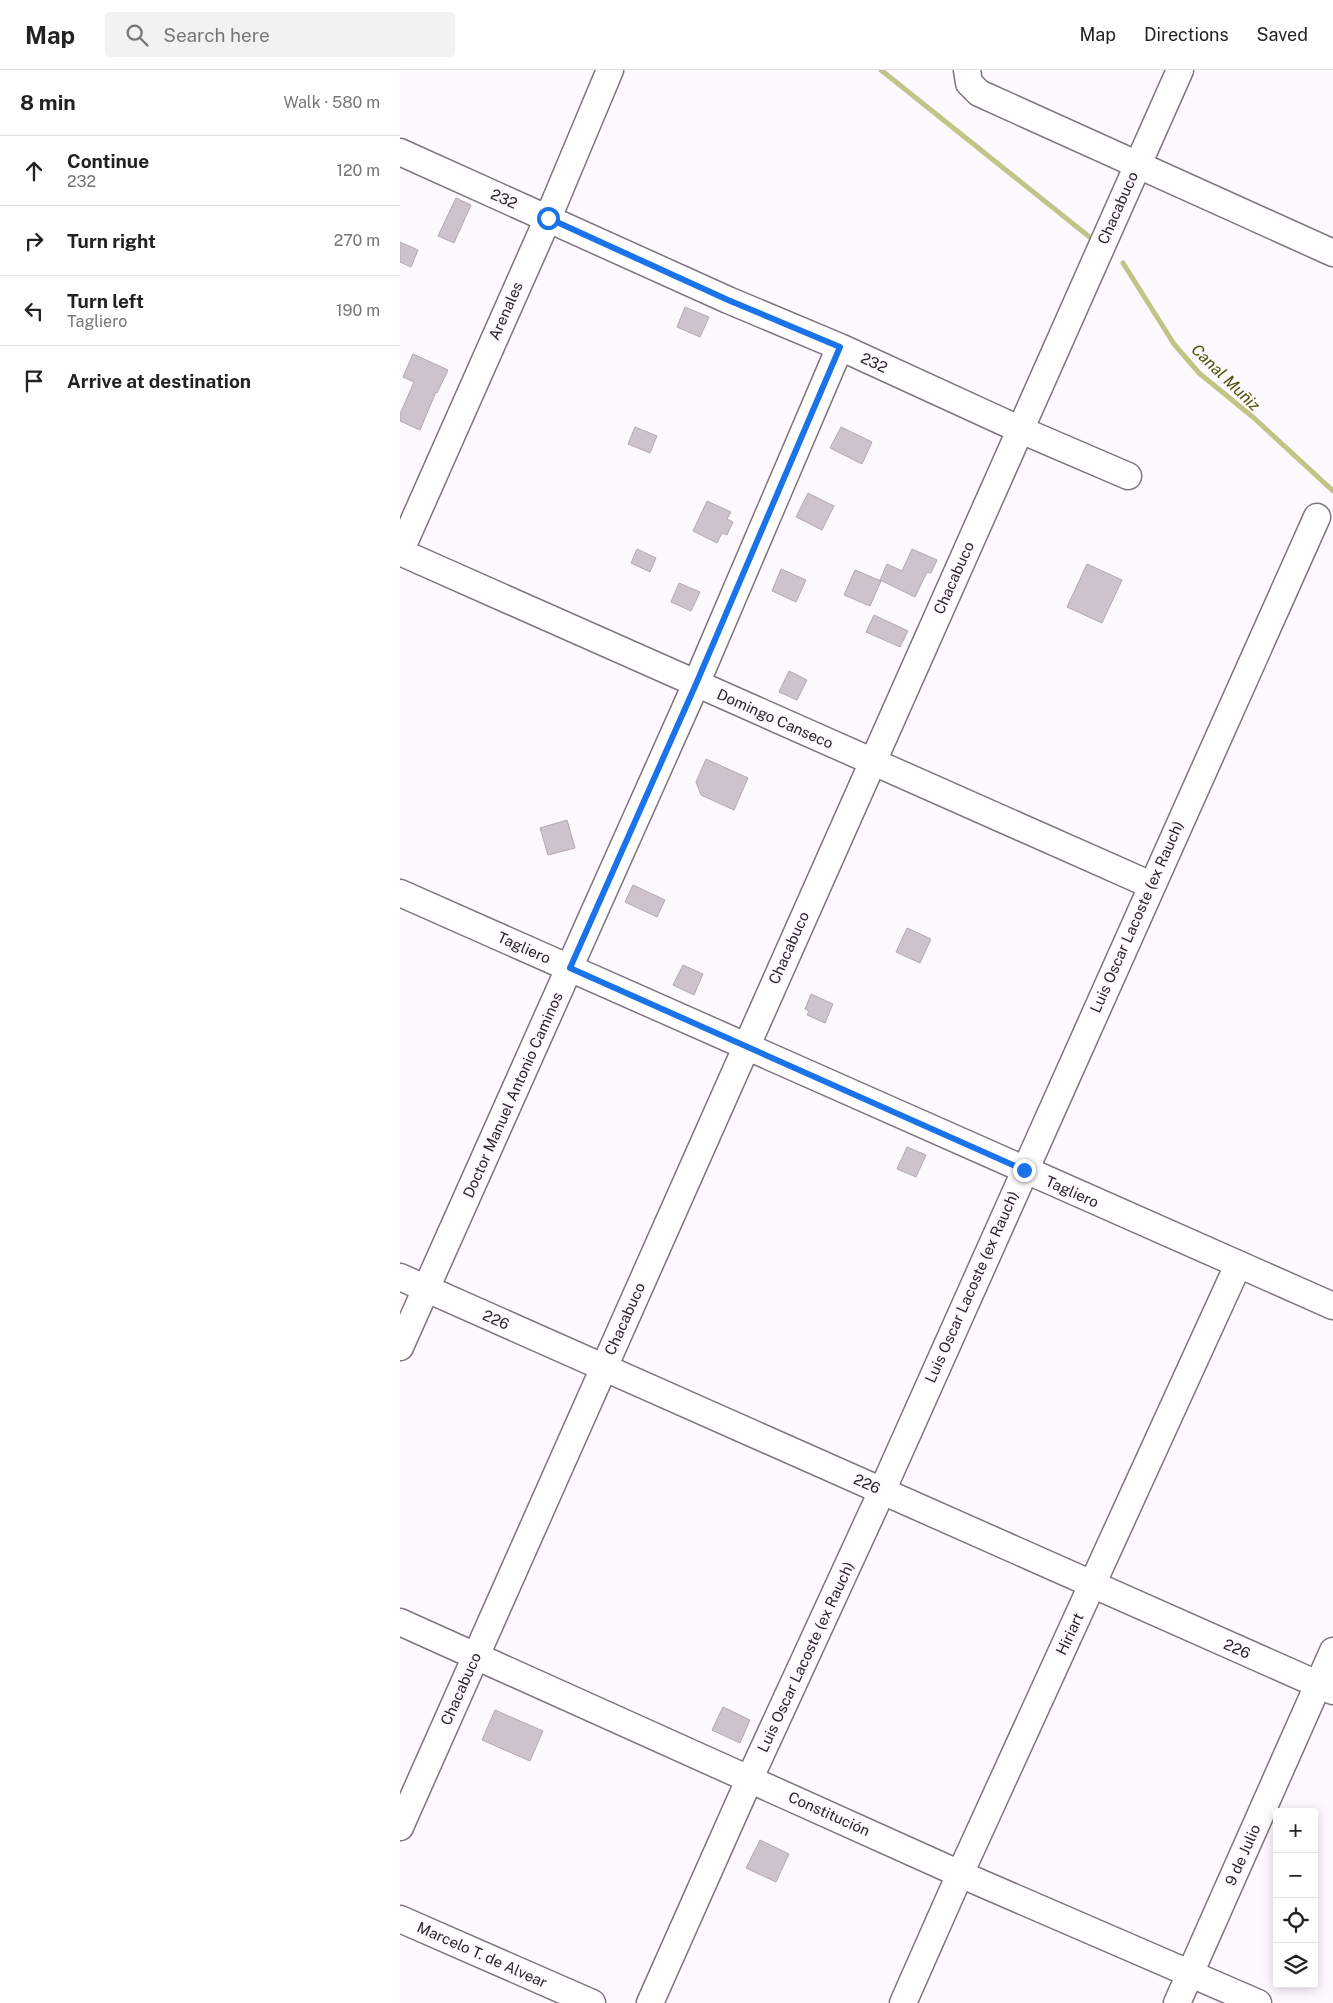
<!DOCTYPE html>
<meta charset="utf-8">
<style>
:root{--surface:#fff;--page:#f2f2f2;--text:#222;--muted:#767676;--line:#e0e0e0}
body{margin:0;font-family:"Public Sans",sans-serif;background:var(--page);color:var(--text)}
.controls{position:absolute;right:15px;bottom:15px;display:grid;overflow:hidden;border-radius:5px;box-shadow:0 2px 12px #0003}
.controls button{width:45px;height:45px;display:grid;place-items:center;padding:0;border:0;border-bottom:1px solid var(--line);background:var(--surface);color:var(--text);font:25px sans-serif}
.stop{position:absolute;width:15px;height:15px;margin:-11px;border:4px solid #1a73e8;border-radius:50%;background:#fff}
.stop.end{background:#1a73e8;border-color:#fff;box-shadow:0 1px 5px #0008}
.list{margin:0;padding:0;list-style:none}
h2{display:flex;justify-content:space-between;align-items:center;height:65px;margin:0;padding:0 20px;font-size:21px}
h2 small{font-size:16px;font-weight:400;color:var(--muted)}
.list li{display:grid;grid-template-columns:32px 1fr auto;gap:15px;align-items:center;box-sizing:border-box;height:70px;padding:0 20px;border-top:1px solid var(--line)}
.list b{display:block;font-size:19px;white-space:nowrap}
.list p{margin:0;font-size:16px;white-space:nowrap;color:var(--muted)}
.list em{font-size:16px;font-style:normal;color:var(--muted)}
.icon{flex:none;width:28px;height:28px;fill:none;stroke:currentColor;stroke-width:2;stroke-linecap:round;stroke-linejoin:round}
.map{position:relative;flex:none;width:933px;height:1933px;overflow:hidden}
header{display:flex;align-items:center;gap:30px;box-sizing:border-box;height:70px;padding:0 25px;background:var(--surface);border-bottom:1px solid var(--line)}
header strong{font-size:24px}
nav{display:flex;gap:28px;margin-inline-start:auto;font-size:18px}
.search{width:350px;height:45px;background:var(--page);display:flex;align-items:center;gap:12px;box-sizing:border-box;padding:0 18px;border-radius:5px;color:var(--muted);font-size:19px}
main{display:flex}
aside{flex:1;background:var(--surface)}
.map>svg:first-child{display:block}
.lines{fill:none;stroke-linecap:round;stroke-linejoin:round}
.stream{stroke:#c4c386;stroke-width:5}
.building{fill:#cec2ce;stroke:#b3a7b3}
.minor-casing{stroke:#7e747f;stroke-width:29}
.minor{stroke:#fff;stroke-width:26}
.route{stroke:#1a73e8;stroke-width:6}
.labels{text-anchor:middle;stroke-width:4;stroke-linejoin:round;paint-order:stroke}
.street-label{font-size:15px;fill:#2a252a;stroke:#fef9fe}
.water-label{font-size:16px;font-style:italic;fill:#514e01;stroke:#fef9fe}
</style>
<header>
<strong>Map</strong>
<div class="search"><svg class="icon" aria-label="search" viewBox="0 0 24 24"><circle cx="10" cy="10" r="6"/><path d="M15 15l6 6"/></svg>Search here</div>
<nav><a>Map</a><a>Directions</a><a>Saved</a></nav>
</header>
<main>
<aside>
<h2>8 min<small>Walk · 580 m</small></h2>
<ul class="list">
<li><svg class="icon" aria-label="ahead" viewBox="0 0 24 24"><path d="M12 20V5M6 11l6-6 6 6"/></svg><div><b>Continue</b><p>232</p></div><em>120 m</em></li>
<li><svg class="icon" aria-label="right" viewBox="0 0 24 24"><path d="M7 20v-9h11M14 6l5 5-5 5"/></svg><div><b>Turn right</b></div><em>270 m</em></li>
<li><svg class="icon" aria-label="left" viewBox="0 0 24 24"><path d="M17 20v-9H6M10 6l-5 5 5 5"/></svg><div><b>Turn left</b><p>Tagliero</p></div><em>190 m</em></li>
<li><svg class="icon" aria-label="arrive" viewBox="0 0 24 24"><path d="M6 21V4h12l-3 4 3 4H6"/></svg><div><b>Arrive at destination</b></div></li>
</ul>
</aside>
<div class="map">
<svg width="933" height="1933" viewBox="0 0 933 1933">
<rect width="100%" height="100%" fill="#fef9fe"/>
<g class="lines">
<path class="stream" d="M481,0L692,169
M723,193L774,274L799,303L854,348L933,421"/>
</g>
<path class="building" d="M56,128L71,135L54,173L38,166Z
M0,172L18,180L11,197L0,192Z
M285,237L309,247L300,267L277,257Z
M13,284L48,300L37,323L36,322L20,360L0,351V344L14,312L3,307Z
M235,357L257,366L250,383L228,374Z
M441,357L472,372L462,394L430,378Z
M408,423L434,436L422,460L396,447Z
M307,431L331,442L327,449L333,452L327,465L322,463L317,473L293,461Z
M237,479L256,488L250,502L231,493Z
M512,479L537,490L531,503L527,502L515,527L480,510L487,494L502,501Z
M687,494L722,510L702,553L667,537Z
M381,499L406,510L396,532L372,521Z
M455,500L481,511L470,536L444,525Z
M279,513L300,522L291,541L271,532Z
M474,545L508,561L500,577L466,562Z
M389,601L407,610L397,630L379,622Z
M306,689L348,708L334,740L301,725L296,712Z
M167,750L175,778L148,785L140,758Z
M233,815L265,830L257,847L225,832Z
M507,858L531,869L520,893L496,882Z
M283,895L303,904L294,925L273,915Z
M411,924L433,934L425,953L407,945L409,941L405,939Z
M507,1077L526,1085L516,1107L497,1099Z
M323,1637L350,1650L340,1673L312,1660Z
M95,1640L143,1661L130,1691L82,1670Z
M360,1770L389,1784L376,1812L346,1798Z"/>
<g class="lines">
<defs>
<path id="minor" d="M567,0L569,13L579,23L933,183
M0,82L328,230L440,277L621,360L728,406
M0,482L751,815
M0,482L148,148L210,0
M0,823L933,1236
M0,1207L933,1621
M0,1277L296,614L440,277
M0,1552L560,1804L858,1933
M0,1757L780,0
M0,1849L192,1933
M250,1933L350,1708L482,1421L917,447
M503,1933L560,1804L838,1195
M777,1933L933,1581"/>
</defs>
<use href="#minor" class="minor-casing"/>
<use href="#minor" class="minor"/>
</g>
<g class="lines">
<path class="route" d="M148,148L328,230L440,277L296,614L170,898L624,1100"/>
</g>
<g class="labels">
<g class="street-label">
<text transform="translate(104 129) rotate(24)" y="5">232</text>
<text transform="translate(718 138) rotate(-66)" y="5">Chacabuco</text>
<text transform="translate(106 241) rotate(-66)" y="5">Arenales</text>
<text transform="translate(474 293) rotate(25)" y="5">232</text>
<text transform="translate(554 508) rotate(-66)" y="5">Chacabuco</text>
<text transform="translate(375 649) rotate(24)" y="5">Domingo Canseco</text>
<text transform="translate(737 847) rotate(-66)" y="5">Luis Oscar Lacoste (ex Rauch)</text>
<text transform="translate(124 878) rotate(24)" y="5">Tagliero</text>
<text transform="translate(389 878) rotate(-66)" y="5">Chacabuco</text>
<text transform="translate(113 1025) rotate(-66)" y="5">Doctor Manuel Antonio Caminos</text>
<text transform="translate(672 1122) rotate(24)" y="5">Tagliero</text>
<text transform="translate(572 1217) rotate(-66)" y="5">Luis Oscar Lacoste (ex Rauch)</text>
<text transform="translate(225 1249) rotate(-66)" y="5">Chacabuco</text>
<text transform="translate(96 1250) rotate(24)" y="5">226</text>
<text transform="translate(467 1414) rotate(24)" y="5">226</text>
<text transform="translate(670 1564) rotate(-65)" y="5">Hiriart</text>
<text transform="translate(837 1579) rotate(24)" y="5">226</text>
<text transform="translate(406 1587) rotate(-65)" y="5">Luis Oscar Lacoste (ex Rauch)</text>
<text transform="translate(61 1619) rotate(-66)" y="5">Chacabuco</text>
<text transform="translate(429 1744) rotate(24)" y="5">Constitución</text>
<text transform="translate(843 1785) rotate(-66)" y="5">9 de Julio</text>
<text transform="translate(82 1885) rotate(24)" y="5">Marcelo T. de Alvear</text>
</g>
<g class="water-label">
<text transform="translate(826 307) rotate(44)" y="6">Canal Muñiz</text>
</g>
</g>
</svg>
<div class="controls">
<button>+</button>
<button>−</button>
<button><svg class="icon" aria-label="locate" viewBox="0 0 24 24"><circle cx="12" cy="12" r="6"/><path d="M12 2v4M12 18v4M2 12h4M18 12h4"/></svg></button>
<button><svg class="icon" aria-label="layers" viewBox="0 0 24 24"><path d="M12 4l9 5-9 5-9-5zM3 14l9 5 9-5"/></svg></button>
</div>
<div class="stop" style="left:148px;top:148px"></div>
<div class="stop end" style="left:624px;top:1100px"></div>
</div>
</main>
